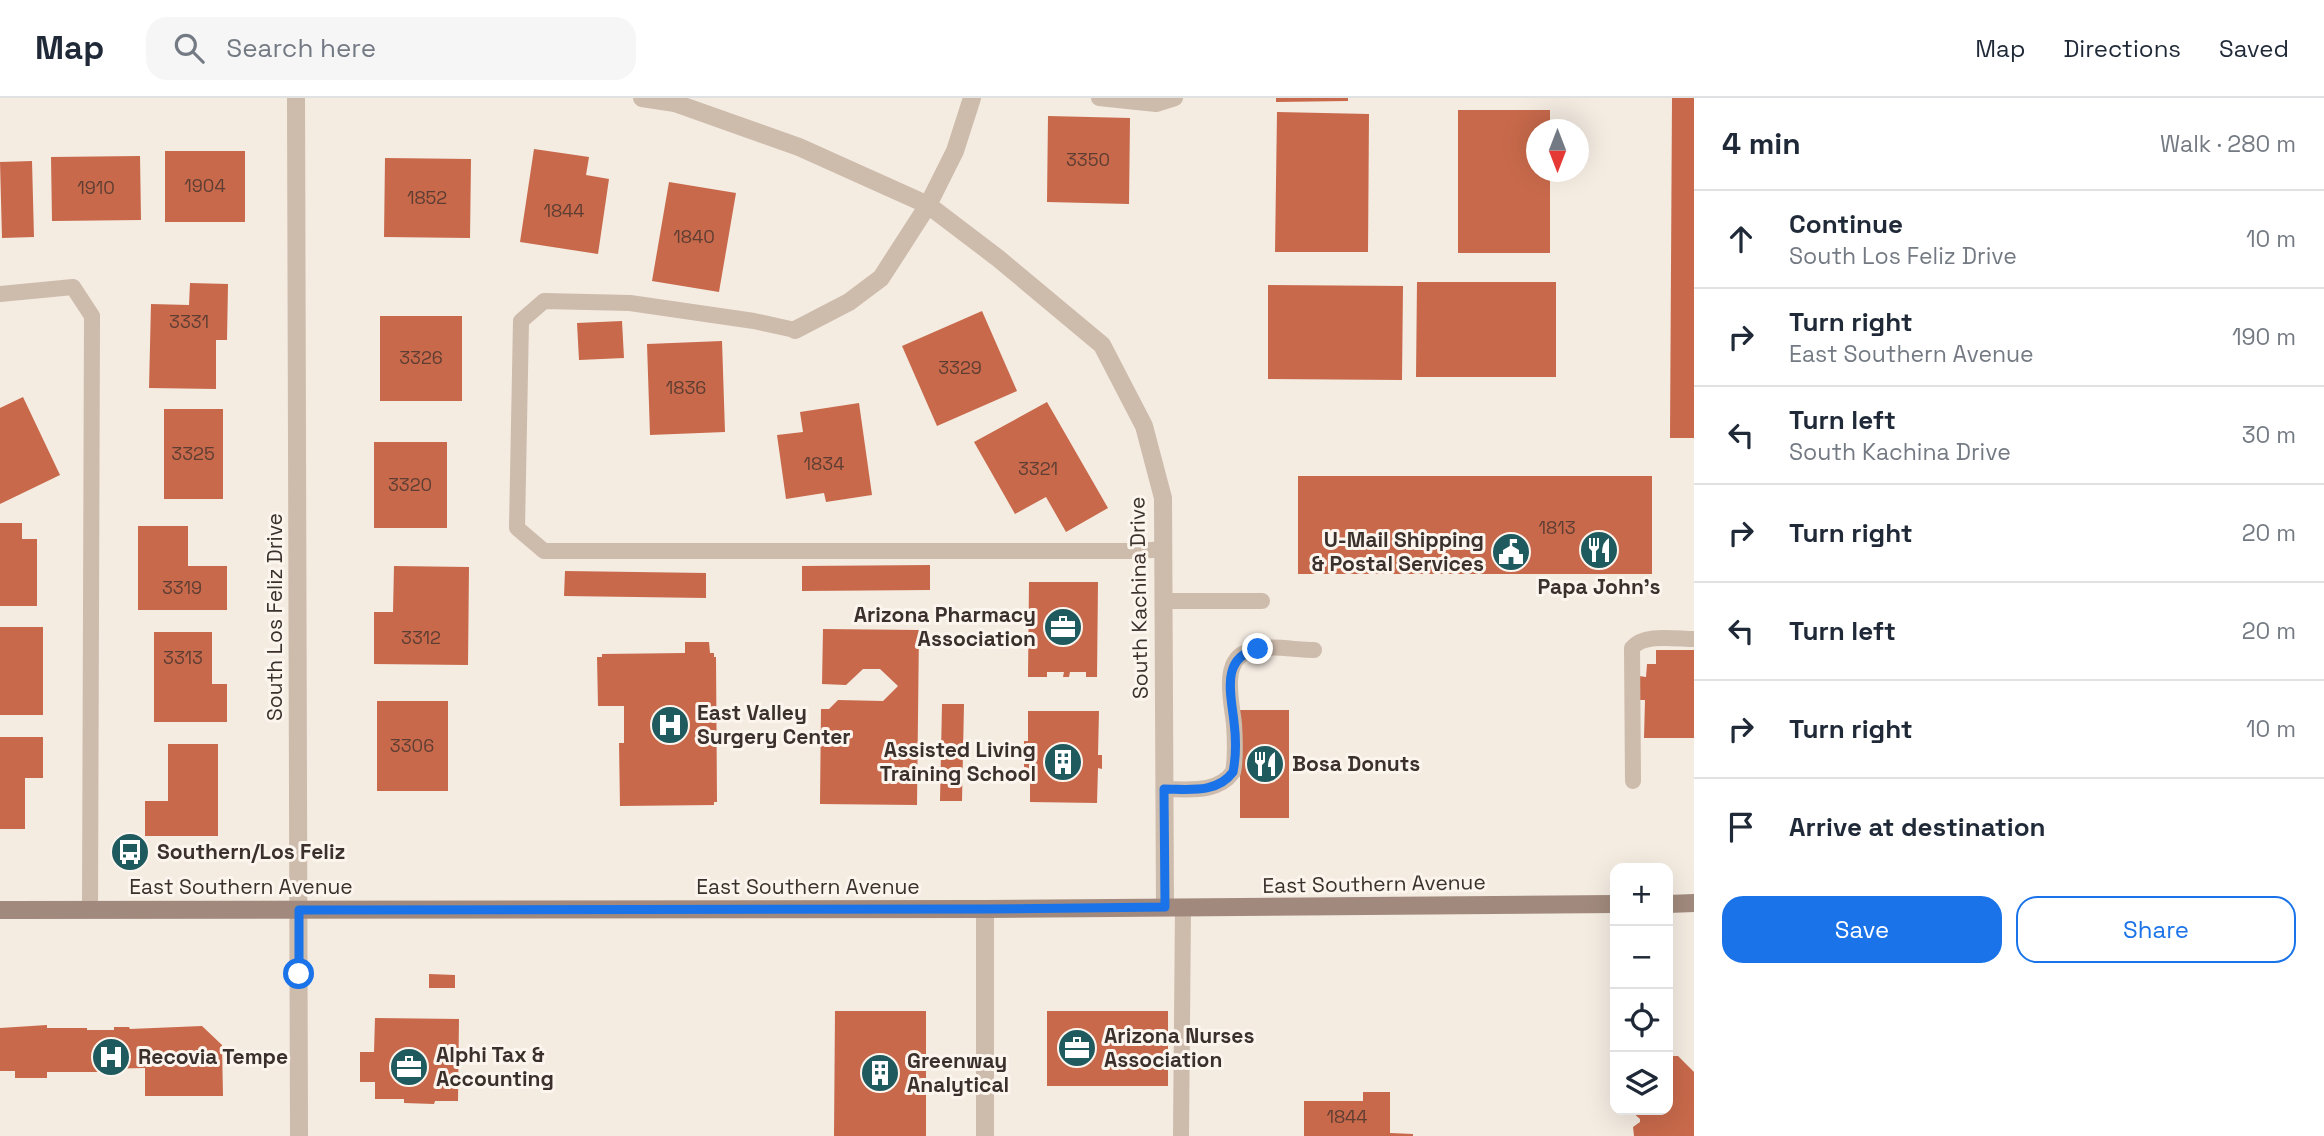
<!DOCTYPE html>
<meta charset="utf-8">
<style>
:root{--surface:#fff;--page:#f6f6f7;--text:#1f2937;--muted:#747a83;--line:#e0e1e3;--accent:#1a73e8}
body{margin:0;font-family:"Space Grotesk",sans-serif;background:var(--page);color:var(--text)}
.controls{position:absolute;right:21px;bottom:21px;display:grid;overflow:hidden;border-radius:14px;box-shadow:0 7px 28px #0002}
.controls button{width:63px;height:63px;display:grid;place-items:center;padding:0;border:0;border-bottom:2px solid var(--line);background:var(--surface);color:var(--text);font:35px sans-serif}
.compass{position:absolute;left:1526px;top:21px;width:63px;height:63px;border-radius:50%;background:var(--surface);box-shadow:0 7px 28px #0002;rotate:180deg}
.stop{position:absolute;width:21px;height:21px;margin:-16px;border:5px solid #1a73e8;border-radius:50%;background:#fff}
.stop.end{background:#1a73e8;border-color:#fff;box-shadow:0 2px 7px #0008}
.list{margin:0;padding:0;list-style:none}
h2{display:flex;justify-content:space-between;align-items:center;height:91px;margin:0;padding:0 28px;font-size:30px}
h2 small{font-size:23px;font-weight:400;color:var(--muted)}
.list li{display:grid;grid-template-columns:46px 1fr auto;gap:21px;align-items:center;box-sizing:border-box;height:98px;padding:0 28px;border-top:2px solid var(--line)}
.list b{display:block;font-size:26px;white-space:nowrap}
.list p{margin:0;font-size:23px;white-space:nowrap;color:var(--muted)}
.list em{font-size:23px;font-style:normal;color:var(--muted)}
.actions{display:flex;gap:14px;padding:21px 28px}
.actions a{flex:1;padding:16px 0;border:2px solid var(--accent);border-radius:21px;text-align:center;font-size:24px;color:var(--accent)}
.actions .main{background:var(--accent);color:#fff}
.icon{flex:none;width:38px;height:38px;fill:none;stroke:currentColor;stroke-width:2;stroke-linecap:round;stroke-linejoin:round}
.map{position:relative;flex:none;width:1694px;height:1038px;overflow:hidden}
header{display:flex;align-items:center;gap:42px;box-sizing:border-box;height:98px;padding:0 35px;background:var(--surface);border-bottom:2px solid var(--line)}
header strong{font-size:33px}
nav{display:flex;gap:38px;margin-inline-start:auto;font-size:24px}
.search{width:490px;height:63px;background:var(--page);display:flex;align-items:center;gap:18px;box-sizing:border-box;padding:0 24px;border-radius:21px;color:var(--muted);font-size:26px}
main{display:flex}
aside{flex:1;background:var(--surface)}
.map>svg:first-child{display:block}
.building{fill:#c8694b}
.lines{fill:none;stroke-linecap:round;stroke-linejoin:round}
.lane{stroke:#cdbbac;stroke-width:16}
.street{stroke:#cdbbac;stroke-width:18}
.secondary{stroke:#a18a7d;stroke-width:18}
.route{stroke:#1a73e8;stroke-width:9}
.labels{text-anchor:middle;stroke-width:6;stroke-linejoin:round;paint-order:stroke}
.number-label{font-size:18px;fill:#5e3e33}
.poi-label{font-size:21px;font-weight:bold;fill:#3b302b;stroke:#fbf5ee;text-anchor:start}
.street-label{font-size:21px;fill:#3b302b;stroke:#fbf5ee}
</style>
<header>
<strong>Map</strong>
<div class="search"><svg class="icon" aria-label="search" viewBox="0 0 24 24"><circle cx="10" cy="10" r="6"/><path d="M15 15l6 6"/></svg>Search here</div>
<nav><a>Map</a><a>Directions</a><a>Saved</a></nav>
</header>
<main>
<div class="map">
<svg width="1694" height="1038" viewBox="0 0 1694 1038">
<rect width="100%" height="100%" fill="#f4ebe1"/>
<path class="building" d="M1276,0H1348V3L1276,4Z
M1672,0H1694V340H1670Z
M1458,12H1550V32H1536V74H1550V155H1458Z
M1277,14L1369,16L1368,154H1275Z
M1048,18L1130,20L1129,106L1047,104Z
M534,51L589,59L586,77L609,81L598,156L520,144Z
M165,53H245V124H165Z
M140,58L141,122L52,123L51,59Z
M385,60L471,61L470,140L384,139Z
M32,63L34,139L2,140L0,64Z
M669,84L736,95L719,194L652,183Z
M1417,184H1556V279H1416Z
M190,185L228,186L227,242H216V291L149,290L151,206L189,207Z
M1268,187L1403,188L1402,282L1268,281Z
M982,213L1017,293L937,328L902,248Z
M380,218H462V303H380Z
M622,223L624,260L579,262L577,225Z
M722,243L725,334L650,337L647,246Z
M23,299L60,377L0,406V310Z
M1047,304L1108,410L1066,434L1046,399L1015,416L974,344Z
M859,305L872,397L826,404L824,395L786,401L777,337L803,334L800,314Z
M164,311H223V401H164Z
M374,344H447V430H374Z
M1298,378H1652V476H1298Z
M0,425H22V441H37V508H0Z
M138,428H188V468H227V512H138Z
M930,467V492L802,493V468Z
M394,468L469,469L468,567L374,566V514H393Z
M565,473L706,475V500L564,498Z
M1029,484H1098L1097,579H1086V574H1070L1069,579H1063L1064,574H1047V579H1028Z
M0,529H43V617H0Z
M823,531L919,532L917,707L820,706L821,611H829L838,602L883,603L898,588L880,571H863L846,587L822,586Z
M154,534H212V586H227V624H154Z
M685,544H709L710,555H714V559H716L717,704H714V707L620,708L619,645H624V608H598L597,559H602V556L685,555Z
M1656,552H1694V640H1644L1645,602H1639V578L1646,579L1647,566H1656Z
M377,603H448V693H377Z
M942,606H964L962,703H940Z
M1240,612H1289V720H1240Z
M1028,613H1099L1098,657H1102V671L1098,670L1097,705L1030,704V675H1024V643H1028Z
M0,639H43V680H25V731H0Z
M168,646H218V738H145V703H168Z
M117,749H143V761H117Z
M429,876L455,877V890H429Z
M835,913H926V1038H834Z
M1047,913H1168V988H1047Z
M375,920L459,921L458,1003H435L434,1006L404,1005V1001H375V984H360V954H374Z
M47,927V930H87V932H114V929H129L130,931L202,928L222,947L223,998H145V970L98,971V974H47V980H15V973H0V930Z
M1668,958H1678L1694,974V1038H1634L1633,1029L1640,1024V1021L1630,1012H1668Z
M1363,994H1390V1035L1413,1036V1038H1304V1003H1363Z"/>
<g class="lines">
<path class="lane" d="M1099,0L1156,6L1175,0
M0,196L73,189L92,218L90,812
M795,232L754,223L630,205L544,203L521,223L517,430L544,453H1139L1164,451
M1164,503H1262
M1633,683L1632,550C1644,535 1676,541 1694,541
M1164,691C1188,691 1217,696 1233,674C1236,659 1235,641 1234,626C1232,604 1220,562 1249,553C1268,546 1294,552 1314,552
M1181,1038L1183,810"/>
<path class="street" d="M296,0L299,1038
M642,0L675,5L799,49L928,107L999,161L1102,247L1144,328L1163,400L1165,809
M795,232L849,204L881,180L928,107L955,53L972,0
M985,811V1038"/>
<path class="secondary" d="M1668,806L1694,805
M0,812L985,811L1615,806"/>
</g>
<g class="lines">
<path class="route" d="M299,876V812L985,811L1165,809L1164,691C1188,691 1217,696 1233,674C1236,659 1236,640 1234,624C1231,596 1220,559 1258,551"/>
</g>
<defs>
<symbol id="restaurant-disc" viewBox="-11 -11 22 22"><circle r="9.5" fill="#1f5a5e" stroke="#fbf5ee"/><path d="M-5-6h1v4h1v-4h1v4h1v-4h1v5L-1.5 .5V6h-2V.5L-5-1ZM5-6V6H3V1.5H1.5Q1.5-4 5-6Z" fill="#fff"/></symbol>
<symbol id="civic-disc" viewBox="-11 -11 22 22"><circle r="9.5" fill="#1f5a5e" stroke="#fbf5ee"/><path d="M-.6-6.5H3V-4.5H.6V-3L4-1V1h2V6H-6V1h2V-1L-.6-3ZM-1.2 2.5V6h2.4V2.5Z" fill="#fff"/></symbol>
<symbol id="office-disc" viewBox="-11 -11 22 22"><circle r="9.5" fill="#1f5a5e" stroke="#fbf5ee"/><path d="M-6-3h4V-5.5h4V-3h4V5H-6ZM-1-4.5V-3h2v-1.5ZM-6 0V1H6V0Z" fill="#fff"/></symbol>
<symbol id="hospital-disc" viewBox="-11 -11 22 22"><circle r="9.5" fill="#1f5a5e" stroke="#fbf5ee"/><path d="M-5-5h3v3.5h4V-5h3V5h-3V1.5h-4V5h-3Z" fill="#fff"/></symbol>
<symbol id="building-disc" viewBox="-11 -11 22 22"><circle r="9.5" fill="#1f5a5e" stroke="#fbf5ee"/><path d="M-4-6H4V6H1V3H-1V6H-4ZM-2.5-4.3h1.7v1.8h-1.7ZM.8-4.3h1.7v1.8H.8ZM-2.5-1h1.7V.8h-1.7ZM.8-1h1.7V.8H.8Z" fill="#fff"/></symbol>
<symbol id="bus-disc" viewBox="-11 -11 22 22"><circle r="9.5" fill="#1f5a5e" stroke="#fbf5ee"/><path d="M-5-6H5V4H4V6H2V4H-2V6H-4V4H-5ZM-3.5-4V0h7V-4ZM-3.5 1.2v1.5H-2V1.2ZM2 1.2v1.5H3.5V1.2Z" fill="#fff"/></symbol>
</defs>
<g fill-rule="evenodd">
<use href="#restaurant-disc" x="1577" y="430" width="44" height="44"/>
<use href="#civic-disc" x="1489" y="432" width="44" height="44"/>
<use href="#office-disc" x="1041" y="507" width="44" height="44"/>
<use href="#hospital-disc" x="648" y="605" width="44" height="44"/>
<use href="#building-disc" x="1041" y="642" width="44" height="44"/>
<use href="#restaurant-disc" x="1243" y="644" width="44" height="44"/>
<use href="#bus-disc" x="108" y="732" width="44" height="44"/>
<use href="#office-disc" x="1055" y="928" width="44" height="44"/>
<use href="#hospital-disc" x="89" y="937" width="44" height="44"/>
<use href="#office-disc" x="387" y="947" width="44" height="44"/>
<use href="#building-disc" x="858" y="953" width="44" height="44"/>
</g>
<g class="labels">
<g class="number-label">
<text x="1088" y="68">3350</text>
<text x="205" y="94">1904</text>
<text x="96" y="96">1910</text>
<text x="427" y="106">1852</text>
<text x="564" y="119">1844</text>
<text x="694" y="145">1840</text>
<text x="189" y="230">3331</text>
<text x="421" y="266">3326</text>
<text x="960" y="276">3329</text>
<text x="686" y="296">1836</text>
<text x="193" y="362">3325</text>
<text x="824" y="372">1834</text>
<text x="1038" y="377">3321</text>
<text x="410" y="393">3320</text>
<text x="1557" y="436">1813</text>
<text x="182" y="496">3319</text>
<text x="421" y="546">3312</text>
<text x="183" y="566">3313</text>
<text x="412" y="654">3306</text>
<text x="1347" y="1025">1844</text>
</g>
<g class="poi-label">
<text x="1484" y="449" text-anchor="end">U-Mail Shipping<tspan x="1484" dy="24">&amp; Postal Services</tspan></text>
<text x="1599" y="496" text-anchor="middle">Papa John's</text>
<text x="1036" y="524" text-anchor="end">Arizona Pharmacy<tspan x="1036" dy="24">Association</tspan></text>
<text x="697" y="622">East Valley<tspan x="697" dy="24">Surgery Center</tspan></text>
<text x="1036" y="659" text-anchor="end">Assisted Living<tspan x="1036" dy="24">Training School</tspan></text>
<text x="1292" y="673">Bosa Donuts</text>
<text x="157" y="761">Southern/Los Feliz</text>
<text x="1104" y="945">Arizona Nurses<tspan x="1104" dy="24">Association</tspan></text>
<text x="436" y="964">Alphi Tax &amp;<tspan x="436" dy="24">Accounting</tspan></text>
<text x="138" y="966">Recovia Tempe</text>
<text x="907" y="970">Greenway<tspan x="907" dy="24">Analytical</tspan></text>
</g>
<g class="street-label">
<text transform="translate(1139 500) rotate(-91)" y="7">South Kachina Drive</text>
<text transform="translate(275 519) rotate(-90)" y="7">South Los Feliz Drive</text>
<text transform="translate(1374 786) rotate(-1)" y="7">East Southern Avenue</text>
<text x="241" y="796">East Southern Avenue</text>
<text x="808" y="796">East Southern Avenue</text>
</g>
</g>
</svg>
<div class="controls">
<button>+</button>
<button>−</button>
<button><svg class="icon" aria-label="locate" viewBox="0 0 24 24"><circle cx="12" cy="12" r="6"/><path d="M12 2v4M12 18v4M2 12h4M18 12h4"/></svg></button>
<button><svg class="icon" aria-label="layers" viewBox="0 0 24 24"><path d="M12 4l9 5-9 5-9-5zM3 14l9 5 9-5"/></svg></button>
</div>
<svg class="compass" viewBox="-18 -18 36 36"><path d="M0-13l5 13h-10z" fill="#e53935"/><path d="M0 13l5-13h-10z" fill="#747a83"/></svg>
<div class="stop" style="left:299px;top:876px"></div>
<div class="stop end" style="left:1258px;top:551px"></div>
</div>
<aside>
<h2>4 min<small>Walk · 280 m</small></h2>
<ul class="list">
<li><svg class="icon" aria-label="ahead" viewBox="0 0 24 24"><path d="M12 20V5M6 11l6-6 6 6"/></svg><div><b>Continue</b><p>South Los Feliz Drive</p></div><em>10 m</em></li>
<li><svg class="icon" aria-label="right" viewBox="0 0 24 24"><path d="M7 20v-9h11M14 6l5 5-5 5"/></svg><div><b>Turn right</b><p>East Southern Avenue</p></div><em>190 m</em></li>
<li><svg class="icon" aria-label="left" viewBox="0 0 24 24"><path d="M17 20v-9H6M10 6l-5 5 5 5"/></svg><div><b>Turn left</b><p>South Kachina Drive</p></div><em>30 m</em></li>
<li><svg class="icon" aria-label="right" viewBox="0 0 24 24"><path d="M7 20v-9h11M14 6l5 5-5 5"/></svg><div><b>Turn right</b></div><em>20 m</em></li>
<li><svg class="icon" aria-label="left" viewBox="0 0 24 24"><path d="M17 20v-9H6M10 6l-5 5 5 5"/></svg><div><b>Turn left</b></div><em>20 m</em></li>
<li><svg class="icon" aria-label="right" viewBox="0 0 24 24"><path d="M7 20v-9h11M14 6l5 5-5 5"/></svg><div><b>Turn right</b></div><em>10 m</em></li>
<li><svg class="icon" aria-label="arrive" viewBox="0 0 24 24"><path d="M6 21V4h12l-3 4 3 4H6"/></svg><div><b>Arrive at destination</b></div></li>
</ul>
<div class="actions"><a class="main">Save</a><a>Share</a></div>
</aside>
</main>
